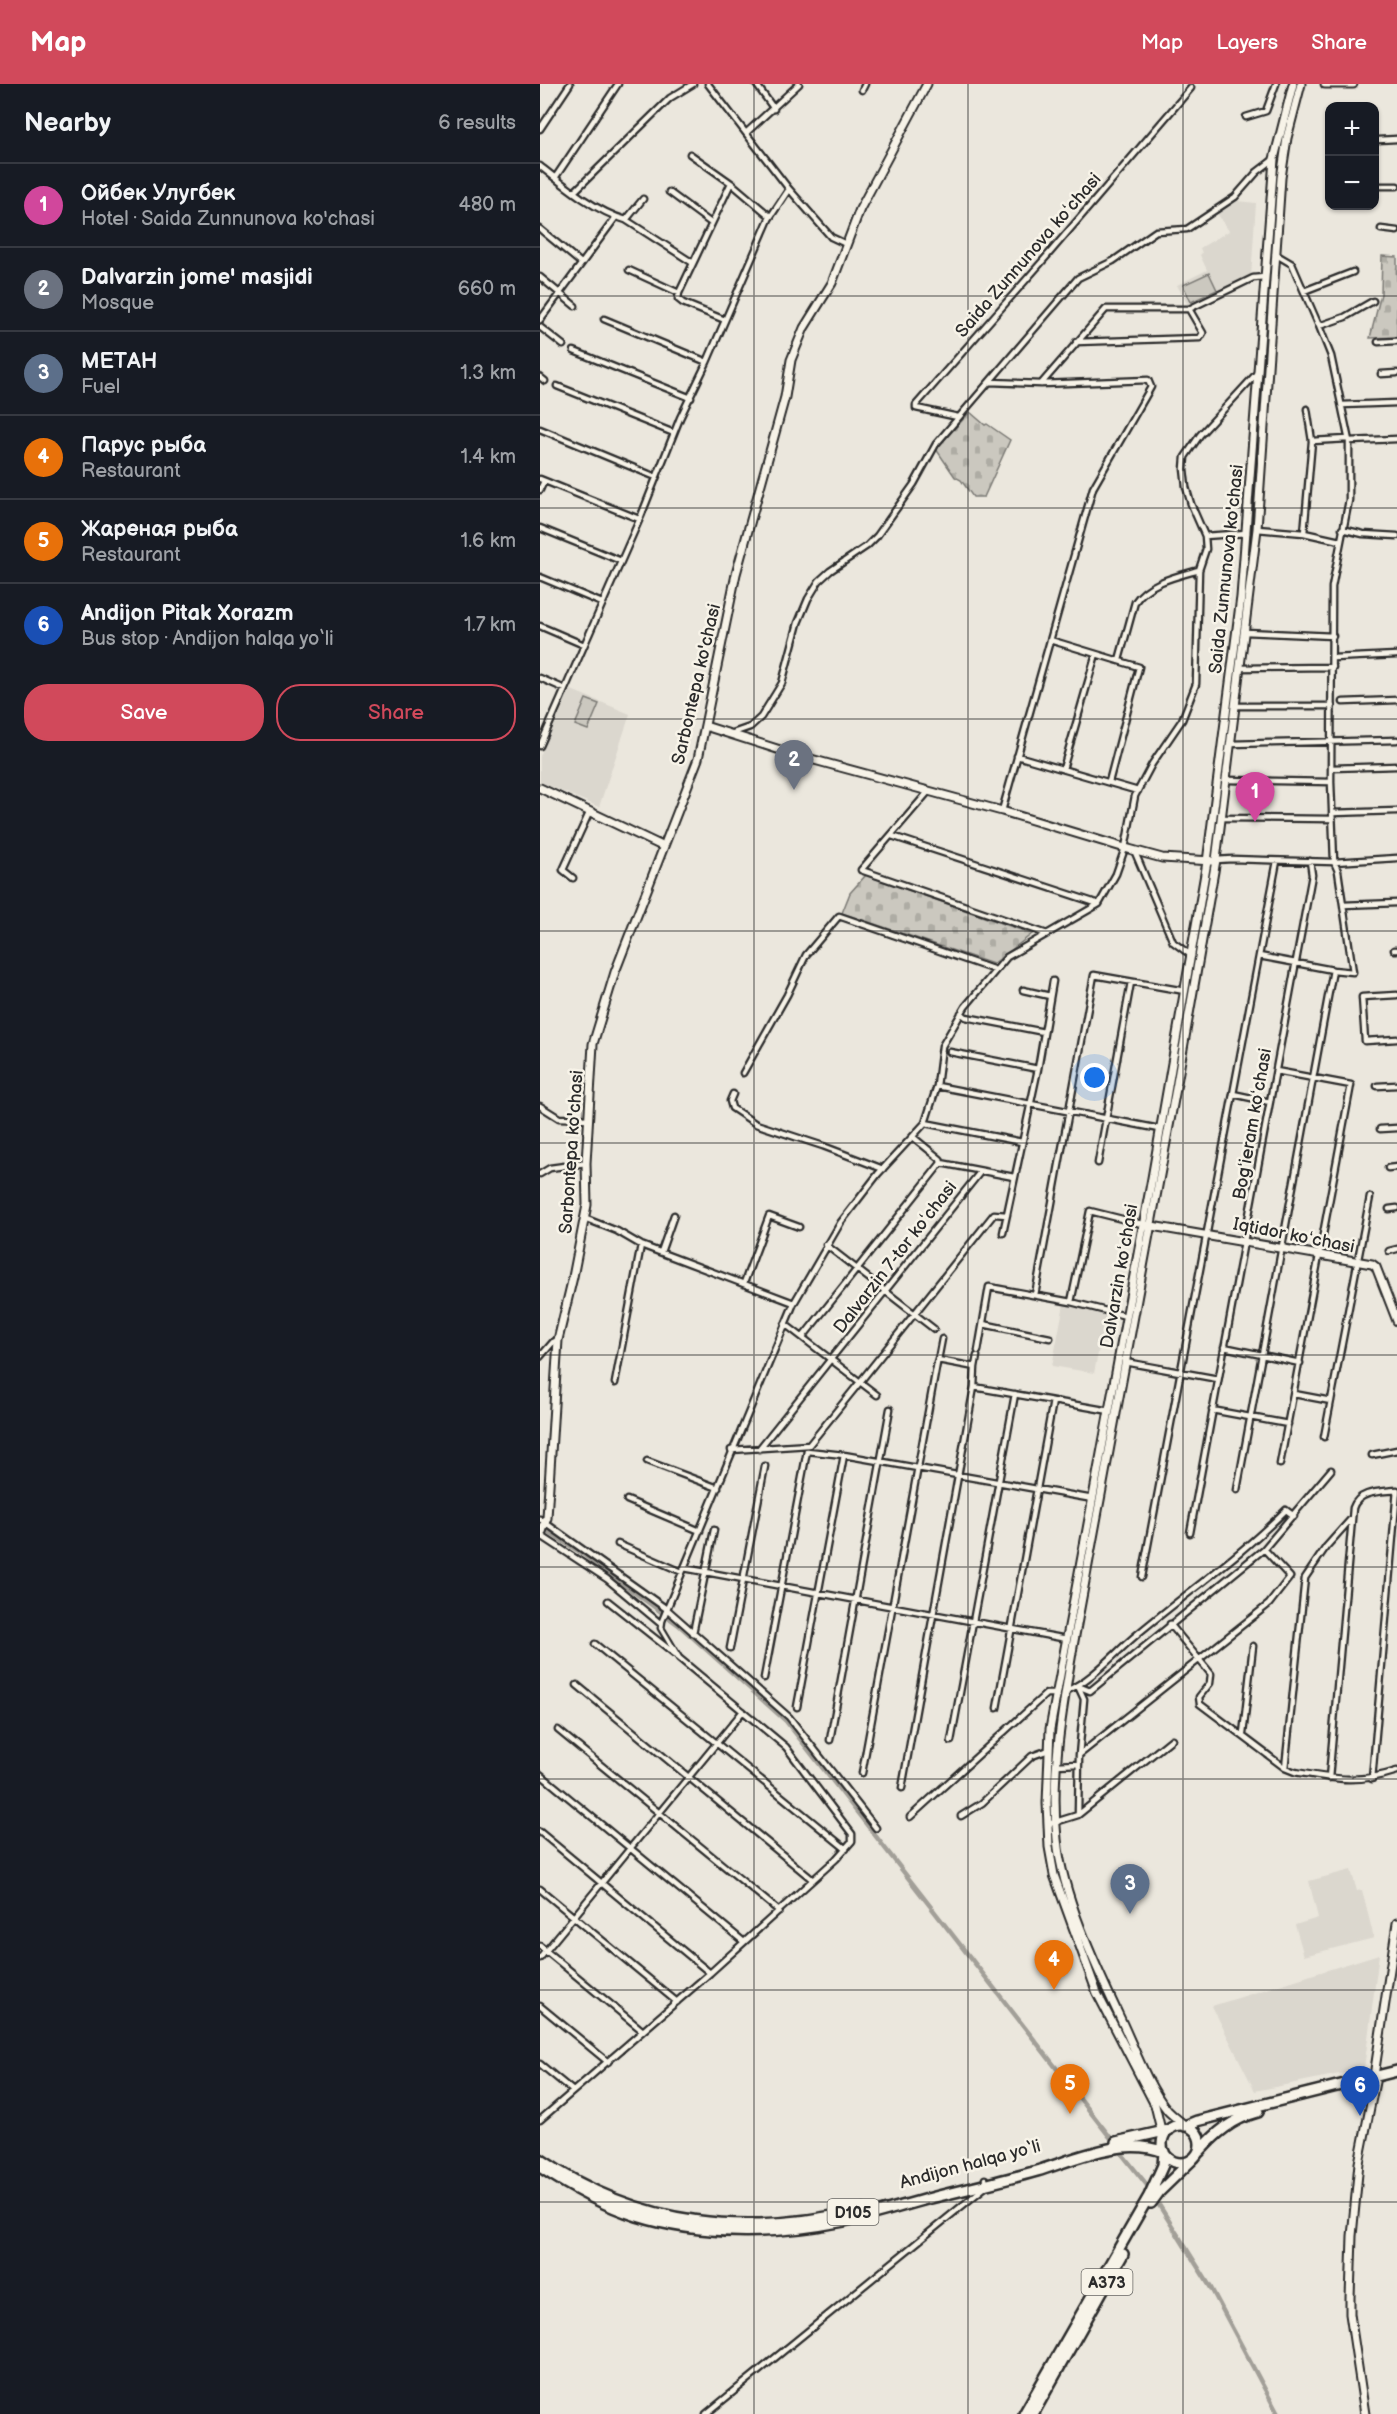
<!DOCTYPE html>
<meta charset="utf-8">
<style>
:root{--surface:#171b24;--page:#242831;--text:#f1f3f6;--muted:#9ea1a6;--line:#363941;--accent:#d1495b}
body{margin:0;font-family:"Balsamiq Sans",sans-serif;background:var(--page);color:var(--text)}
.controls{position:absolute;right:18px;top:18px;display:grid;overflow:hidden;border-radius:12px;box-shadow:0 2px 4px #0004}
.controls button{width:54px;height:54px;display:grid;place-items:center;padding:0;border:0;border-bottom:2px solid var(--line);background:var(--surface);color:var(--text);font:30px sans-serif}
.you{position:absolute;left:555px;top:994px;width:21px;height:21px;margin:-15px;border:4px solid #fff;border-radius:50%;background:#1a73e8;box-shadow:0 0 0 9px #1a73e833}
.badge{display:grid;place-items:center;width:39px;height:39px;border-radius:50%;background:var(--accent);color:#fff;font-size:20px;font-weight:700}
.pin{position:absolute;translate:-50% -50px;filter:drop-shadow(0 2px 3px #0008)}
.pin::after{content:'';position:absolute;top:32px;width:21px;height:18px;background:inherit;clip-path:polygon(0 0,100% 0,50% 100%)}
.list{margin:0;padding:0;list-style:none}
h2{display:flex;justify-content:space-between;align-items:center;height:78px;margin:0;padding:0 24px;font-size:26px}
h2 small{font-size:20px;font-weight:400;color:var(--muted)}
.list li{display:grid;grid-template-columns:39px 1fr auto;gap:18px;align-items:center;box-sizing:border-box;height:84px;padding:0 24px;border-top:2px solid var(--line)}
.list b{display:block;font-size:22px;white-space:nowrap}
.list p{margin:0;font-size:20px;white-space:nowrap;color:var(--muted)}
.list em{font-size:20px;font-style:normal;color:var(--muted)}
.actions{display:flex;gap:12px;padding:18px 24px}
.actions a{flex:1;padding:14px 0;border:2px solid var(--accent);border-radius:24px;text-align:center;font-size:21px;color:var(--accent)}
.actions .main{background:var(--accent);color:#fff}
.map{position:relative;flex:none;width:857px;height:2330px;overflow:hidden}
header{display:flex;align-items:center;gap:36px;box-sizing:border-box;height:84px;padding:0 30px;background:var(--accent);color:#fff}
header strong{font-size:28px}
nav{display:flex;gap:33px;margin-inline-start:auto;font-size:21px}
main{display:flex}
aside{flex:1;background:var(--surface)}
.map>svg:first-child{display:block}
.built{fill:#dbd7ce}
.cemetery{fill:url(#cemetery-stones);stroke:#7b7a75;stroke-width:1.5}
.park{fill:#cbc8bf;stroke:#7b7a75;stroke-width:1.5}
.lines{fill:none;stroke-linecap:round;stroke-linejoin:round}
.canal{stroke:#a29f98;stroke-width:4.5}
.street-casing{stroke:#2b2b2b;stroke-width:9}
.secondary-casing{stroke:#2b2b2b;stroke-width:11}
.highway-casing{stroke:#2b2b2b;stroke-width:14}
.street{stroke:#f7f3e8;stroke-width:4.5}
.secondary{stroke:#f7f3e8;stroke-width:7}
.highway{stroke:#f7f3e8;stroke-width:9}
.grid{fill:none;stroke:#2b2b2b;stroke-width:1.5;stroke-opacity:0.55}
.labels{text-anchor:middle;stroke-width:5;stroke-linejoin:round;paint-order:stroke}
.shield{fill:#f7f3e8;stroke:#686764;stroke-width:1.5}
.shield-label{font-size:16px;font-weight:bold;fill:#2b2b2b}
.street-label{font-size:18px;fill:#2b2b2b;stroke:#f7f3e8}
</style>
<header>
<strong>Map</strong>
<nav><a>Map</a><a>Layers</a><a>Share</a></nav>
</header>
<main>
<aside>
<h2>Nearby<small>6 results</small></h2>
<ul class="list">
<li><span class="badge" style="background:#d1479c">1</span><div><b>Ойбек Улугбек</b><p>Hotel · Saida Zunnunova ko'chasi</p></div><em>480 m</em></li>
<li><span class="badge" style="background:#6b7280">2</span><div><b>Dalvarzin jome' masjidi</b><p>Mosque</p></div><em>660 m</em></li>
<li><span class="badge" style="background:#5c6f8a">3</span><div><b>МЕТАН</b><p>Fuel</p></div><em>1.3 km</em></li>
<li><span class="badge" style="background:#e8710a">4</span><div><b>Парус рыба</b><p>Restaurant</p></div><em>1.4 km</em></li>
<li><span class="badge" style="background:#e8710a">5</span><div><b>Жареная рыба</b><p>Restaurant</p></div><em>1.6 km</em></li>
<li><span class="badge" style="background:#1a4fb4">6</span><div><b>Andijon Pitak Xorazm</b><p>Bus stop · Andijon halqa yo‘li</p></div><em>1.7 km</em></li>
</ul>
<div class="actions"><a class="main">Save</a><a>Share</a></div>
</aside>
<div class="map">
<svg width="857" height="2330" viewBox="0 0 857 2330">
<defs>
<pattern id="cemetery-stones" width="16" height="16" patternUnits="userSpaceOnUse" patternTransform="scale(1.5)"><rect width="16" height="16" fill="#cbc8bf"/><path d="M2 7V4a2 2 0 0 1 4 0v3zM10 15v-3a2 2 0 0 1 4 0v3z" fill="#aeaca4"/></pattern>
</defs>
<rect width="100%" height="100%" fill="#ebe7dd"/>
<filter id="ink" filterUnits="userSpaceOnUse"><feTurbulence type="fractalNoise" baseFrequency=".0167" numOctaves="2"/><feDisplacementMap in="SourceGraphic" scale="12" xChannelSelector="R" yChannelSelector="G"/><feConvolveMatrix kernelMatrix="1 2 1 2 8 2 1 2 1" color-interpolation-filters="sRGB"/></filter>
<g filter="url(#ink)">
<path class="built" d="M697,117L716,119L711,193L649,223L637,201L667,186L660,171L662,169L660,164L689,147L677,129Z
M29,605L90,630L59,723L0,698V672Z
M524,1220L566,1229L554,1289L512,1282Z
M811,1786L817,1807L822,1806L834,1854L764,1872L755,1841L778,1834L769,1797Z
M839,1870L824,1985L715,2007L672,1922Z"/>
<path class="cemetery" d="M842,172L857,173V253L830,254L841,210Z
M430,328L445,341L447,340L470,356L444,413H433L421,396L415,393L396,365Z
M326,791L492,850L453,880L302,829L310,809Z"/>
<path class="park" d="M669,189L677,206L651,218L643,201Z
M46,615L59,620L48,646L35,641Z"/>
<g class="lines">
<path class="canal" d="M0,1443L37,1466L140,1542L246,1637L570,2053
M582,2070L607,2101
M619,2121L671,2204L738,2330"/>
<defs>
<path id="street" d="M168,0L249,105L291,153L306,160
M216,0L234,25
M322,6L325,0
M706,33L726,27L736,0
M0,45L30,0
M206,49L259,0
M838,56L857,55
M150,70L191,99
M0,82C25,102 55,127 86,136L153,179
M15,94L78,0
M839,102H857
M34,108L130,14L153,0
M129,108L171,139
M86,136L103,115
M0,145L41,179
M841,145L857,147
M89,186L139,209
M0,193L35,222
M764,207L813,188
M64,235L167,278
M0,236L76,133
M185,236L143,219L138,215L139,209L191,99L230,132
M779,242L805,233L833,217
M0,243L23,261
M536,258L660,254L663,249L649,225
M838,258L857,257
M34,267L151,314
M841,290L857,289
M0,293L5,297
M450,298L501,300L608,296L611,303L553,404L462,727
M501,300L566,225H649L713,194L725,193
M17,302L134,349
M802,321L857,319
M418,333L376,324V321L507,172L651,4
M0,345L116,393
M772,357L808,355
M809,357L857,355
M0,395L99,435
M0,406L4,397
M0,444L81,477
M717,445L764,449L800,457
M802,445L823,450L857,452
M764,449L772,357L767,325
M665,452L707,449
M0,493L62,519
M0,542L44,561
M705,548L793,552
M510,556L599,583L569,698
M793,574L857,571
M579,576L595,518C608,498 638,492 659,486
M701,584L793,583
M0,594L25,605
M803,618L857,616
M696,622H792
M190,650L210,643L221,633L242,599L258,539L268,515L279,497L290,487L327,462L337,452L374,400L396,360L538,194L573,177L616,147L647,145L695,113L717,88L734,75
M691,660L857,656
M0,662L101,432L140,334L167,278L229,135L249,105
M477,672L598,707
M792,684L857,682
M523,685L556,570
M687,696L791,698
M388,708L321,786L507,850
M792,729L857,727
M682,734L792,735
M352,752L559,820
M594,766L633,858L652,872
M676,776L692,775L794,778L857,774
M33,794L23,786L50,727
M803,821L857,819
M854,866H857
M719,872L737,777
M483,906L510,912
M857,911L822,913L825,957L857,955
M421,929L426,933L504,948
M410,968L498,985
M736,987L811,1001L740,1380
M203,989L247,911L266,871L299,832L455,886
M397,1002L620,1045
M837,1002L857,1001
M193,1010L190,1017L192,1024L216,1040L283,1062L343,1085
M693,1010L730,1018
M0,1022L19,1034L49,1035
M385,1039L482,1058
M840,1045L857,1044
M373,1053L400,1075L401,1079L474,1093
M558,1079L591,898
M848,1084L857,1083
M0,1090L10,1084L46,1079
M849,1125L857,1124
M44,1134L77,1147L101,1161L254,1219
M463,1149L498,985L513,897
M286,1161L394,1245
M849,1167L857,1165
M121,1168L134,1131
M204,1199L229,1132L259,1143
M495,1211L554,891L645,907
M531,1218L550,1127L602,1140
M443,1240L510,1254
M263,1253L401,1079
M684,1263L760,1279
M438,1267L449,1203L531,1218L586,1232
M0,1273L13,1258L18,1256
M398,1276L402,1255
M585,1278L678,1295
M435,1283L437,1272
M75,1299L101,1161
M434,1303L570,1327
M754,1310L791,1317
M337,1311L320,1298L454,1130L467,1131
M672,1326L748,1340
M784,1353L830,1113
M219,1365L441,1087
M191,1366L269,1361L320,1298L245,1240
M832,1371L857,1366
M107,1377L178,1404
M697,1406L793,886L813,888L798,787L794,778L791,698L792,503L809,416V357L791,272L779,242L752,180L735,170
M87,1416L160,1447
M0,1435L128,1526L249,1633L336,1744
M650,1449L772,791L770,777
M0,1451L67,1495L121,1540
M78,1460L142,1488
M144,1484L527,1555
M602,1493L719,872L793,886
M68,1517L135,1570
M630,1540L671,1590L670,1599L659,1613L660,1620L745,1684L755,1688C795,1695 817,1700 857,1687
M153,1549L174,1446
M55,1560L306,1765
M190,1564L225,1382
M224,1594L267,1367L304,1371L553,1415
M37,1601L273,1796
M538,1602L544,1615L539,1671L729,1520L750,1493L724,1465
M538,1602L550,1607L724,1465L791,1386
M526,1607C552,1596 573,1571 594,1553C645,1510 699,1473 746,1426L754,1432
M257,1623L304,1371
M457,1624L513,1317
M18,1646L239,1827
M703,1650L713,1562
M290,1656L350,1325
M411,1657L475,1310
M516,1681L539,1680
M745,1684L765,1494L786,1463L811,1435
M322,1689L397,1279L398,1276L435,1283L434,1303L362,1704
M0,1690L204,1858
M789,1694L813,1424C819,1406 841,1408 857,1406
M832,1695L857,1406
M538,1731L632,1655
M421,1732L442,1719L492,1672L509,1666
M370,1733L506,1610H516
M509,1740L538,1731L539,1671
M0,1748L170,1889
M0,1805L137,1918
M0,1862L103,1947
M0,1874L203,1627
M0,1922L68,1978
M0,1980L33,2007
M0,2036L170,1889L296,1775L312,1757V1750L246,1663L139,1574L121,1544L122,1537L254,1219L301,1138L338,1090L385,1039L397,1002L402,962L425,923L467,873L559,820L576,790L585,764L595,712L612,680L642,636L656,600L659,486L666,465L665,452L651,420L646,403L644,385L645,373L660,351L718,288
M166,2330L444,2104L447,2101L445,2095"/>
<path id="secondary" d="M785,0H813
M165,642L256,671L462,727L585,764L622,774L672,777
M0,704L122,762
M606,1141L832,1180L836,1183L857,1237
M0,1453L7,1434L18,1256L33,1193L47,1121L46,1079L53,960L75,888L158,675L196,490L245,313L251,276L264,244L292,199L320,125L387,0
M645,2042C640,2037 633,2032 628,2027C609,2004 595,1966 582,1938C558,1887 522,1812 517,1755C510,1688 523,1622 534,1557L637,999L676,776L717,445L741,94L747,54L761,0
M623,2054L615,2021L557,1909L514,1791L509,1763L507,1719L510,1645L612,1094L667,778L701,513L734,75L753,0
M825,2330L810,2230V2214L812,2152L819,2079L835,1998L834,1992L857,1839"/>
<path id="highway" d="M622 2060a19 19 0 1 1 38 0a19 19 0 1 1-38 0Z
M645,2042L657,2037L857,1987
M576,2058L629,2046
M659,2068C676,2049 692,2035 718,2028
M0,2075C100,2144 207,2153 322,2126
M0,2083C30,2103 62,2121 97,2132C161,2152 234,2151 299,2138C330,2132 360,2122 391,2114C426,2105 462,2097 497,2087C536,2075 583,2052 624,2068L623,2081L609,2112L484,2330
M611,2119L619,2108L653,2075
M493,2330L583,2170"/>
</defs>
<use href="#street" class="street-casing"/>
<use href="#secondary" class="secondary-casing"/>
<use href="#highway" class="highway-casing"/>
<use href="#street" class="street"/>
<use href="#secondary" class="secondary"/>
<use href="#highway" class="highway"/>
</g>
</g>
<path class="grid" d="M214,0V2330M428,0V2330M643,0V2330M0,212H857M0,424H857M0,635H857M0,847H857M0,1059H857M0,1271H857M0,1483H857M0,1695H857M0,1906H857M0,2118H857"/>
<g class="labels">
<g class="shield">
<rect x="287.5" y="2115" width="51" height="26" rx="4.5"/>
<rect x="541.5" y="2185" width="51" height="26" rx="4.5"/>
</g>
<g class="shield-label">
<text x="313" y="2134">D105</text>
<text x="567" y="2204">A373</text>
</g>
<g class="street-label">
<text transform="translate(488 171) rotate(-49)" y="6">Saida Zunnunova koʻchasi</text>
<text transform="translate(686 485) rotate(-84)" y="6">Saida Zunnunova ko'chasi</text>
<text transform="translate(156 600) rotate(-77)" y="6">Sarbontepa ko'chasi</text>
<text transform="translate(712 1040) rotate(-80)" y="6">Bogʻieram koʻchasi</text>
<text transform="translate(31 1068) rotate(-86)" y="6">Sarbontepa ko'chasi</text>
<text transform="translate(754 1151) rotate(11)" y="6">Iqtidor koʻchasi</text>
<text transform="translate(355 1173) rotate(-52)" y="6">Dalvarzin 7-tor koʻchasi</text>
<text transform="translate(579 1192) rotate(-80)" y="6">Dalvarzin koʻchasi</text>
<text transform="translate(430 2080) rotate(-15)" y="6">Andijon halqa yo‘li</text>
</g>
</g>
</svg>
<div class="controls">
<button>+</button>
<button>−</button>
</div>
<div class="you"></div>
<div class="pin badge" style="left:715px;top:738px;background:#d1479c">1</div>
<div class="pin badge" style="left:254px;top:706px;background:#6b7280">2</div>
<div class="pin badge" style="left:590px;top:1830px;background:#5c6f8a">3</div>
<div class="pin badge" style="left:514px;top:1906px;background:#e8710a">4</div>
<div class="pin badge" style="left:530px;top:2030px;background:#e8710a">5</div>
<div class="pin badge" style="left:820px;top:2032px;background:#1a4fb4">6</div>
</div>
</main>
